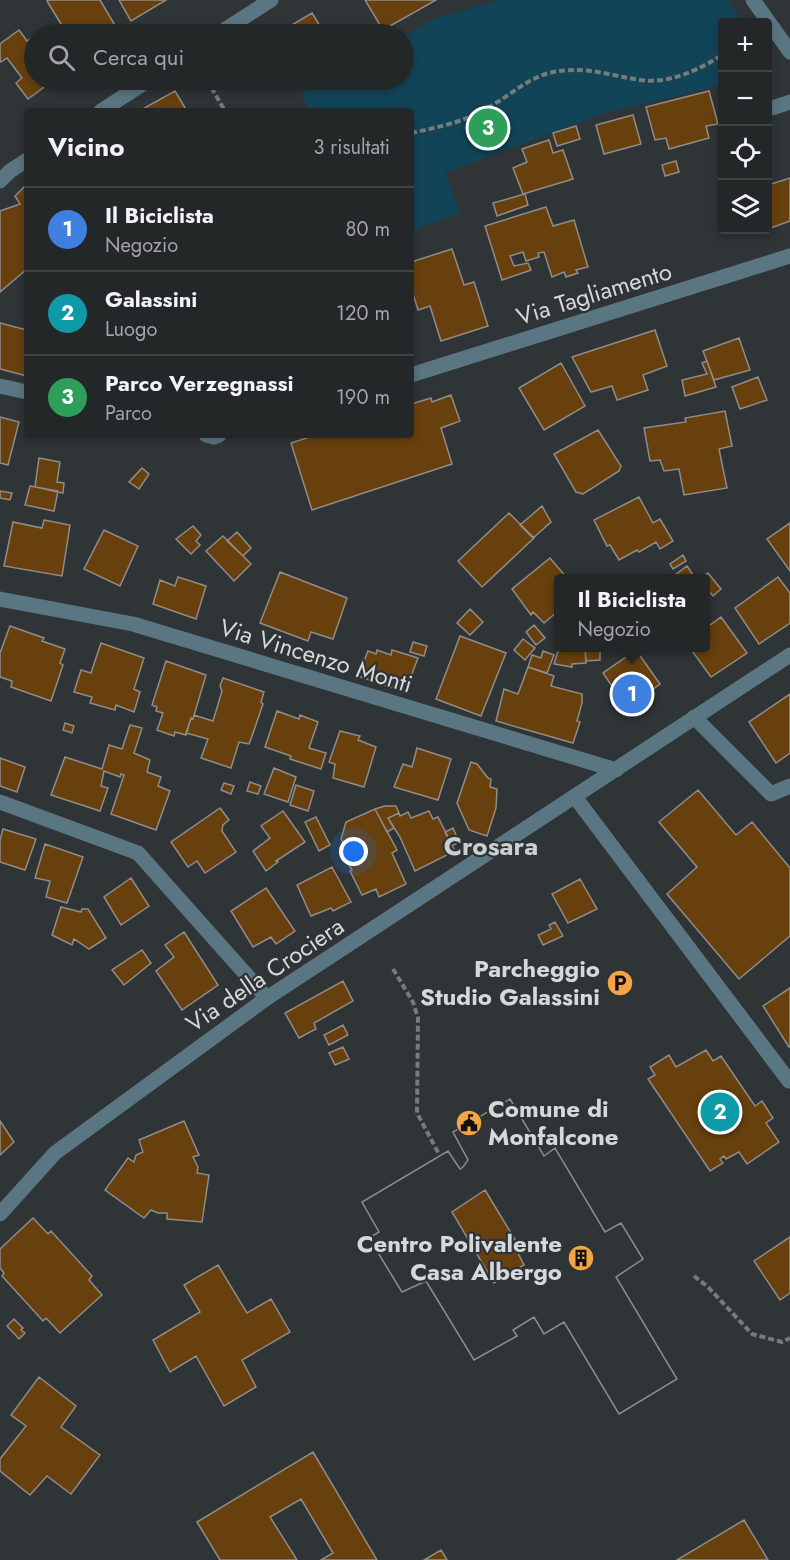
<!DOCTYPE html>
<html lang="it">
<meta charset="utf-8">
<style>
:root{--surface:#232728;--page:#2f3334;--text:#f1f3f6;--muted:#a3a5a8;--line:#404445;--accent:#b45309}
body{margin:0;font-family:Jost,sans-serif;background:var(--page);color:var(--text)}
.controls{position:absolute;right:18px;top:18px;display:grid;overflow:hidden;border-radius:6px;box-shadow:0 3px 9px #0003}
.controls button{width:54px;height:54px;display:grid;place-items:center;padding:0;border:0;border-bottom:2px solid var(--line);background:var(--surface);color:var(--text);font:30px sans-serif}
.you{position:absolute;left:354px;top:852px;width:21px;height:21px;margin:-15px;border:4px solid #fff;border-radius:50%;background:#1a73e8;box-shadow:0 0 0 9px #1a73e833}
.badge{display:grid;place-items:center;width:39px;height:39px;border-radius:50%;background:var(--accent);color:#fff;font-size:20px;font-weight:700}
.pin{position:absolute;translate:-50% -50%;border:3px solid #fff;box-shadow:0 2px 6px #0006}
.popup{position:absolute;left:554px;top:574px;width:156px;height:78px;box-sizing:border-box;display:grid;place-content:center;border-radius:6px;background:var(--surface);filter:drop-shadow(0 2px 4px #0005);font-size:20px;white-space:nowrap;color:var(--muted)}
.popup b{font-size:22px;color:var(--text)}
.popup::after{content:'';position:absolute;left:50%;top:100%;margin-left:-12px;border:12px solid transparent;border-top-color:var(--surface)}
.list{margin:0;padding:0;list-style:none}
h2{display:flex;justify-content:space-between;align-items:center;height:78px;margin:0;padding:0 24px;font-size:26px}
h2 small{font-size:20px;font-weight:400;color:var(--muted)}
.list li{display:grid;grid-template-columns:39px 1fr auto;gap:18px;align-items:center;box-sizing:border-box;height:84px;padding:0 24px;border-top:2px solid var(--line)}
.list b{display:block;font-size:22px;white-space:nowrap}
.list p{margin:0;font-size:20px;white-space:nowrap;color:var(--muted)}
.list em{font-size:20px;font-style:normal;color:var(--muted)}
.icon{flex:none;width:33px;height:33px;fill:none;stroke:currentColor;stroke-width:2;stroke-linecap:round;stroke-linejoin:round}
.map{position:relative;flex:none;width:790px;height:1560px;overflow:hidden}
.search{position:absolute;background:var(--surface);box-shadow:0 3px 9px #0003;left:24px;top:24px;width:390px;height:66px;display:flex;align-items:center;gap:15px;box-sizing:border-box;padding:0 21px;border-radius:33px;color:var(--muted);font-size:22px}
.panel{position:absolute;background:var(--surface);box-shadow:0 3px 9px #0003;left:24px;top:108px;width:390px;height:330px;border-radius:6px}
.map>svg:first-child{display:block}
.green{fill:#124457}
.building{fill:#68400e;stroke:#908c89;stroke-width:1.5;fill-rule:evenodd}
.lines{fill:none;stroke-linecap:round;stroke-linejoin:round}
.path{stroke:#767b7c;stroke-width:4;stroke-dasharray:6 3;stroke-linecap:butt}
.minor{stroke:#5a7682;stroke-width:15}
.labels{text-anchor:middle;stroke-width:4.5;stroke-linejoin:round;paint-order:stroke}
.street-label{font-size:24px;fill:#d6d9da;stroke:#2f3436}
.poi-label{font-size:24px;font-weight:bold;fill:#d6d9da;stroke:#2f3436;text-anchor:end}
.neighbourhood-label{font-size:26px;font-weight:bold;fill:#cacfd1;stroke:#2f3436}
</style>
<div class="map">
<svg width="790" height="1560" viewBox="0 0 790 1560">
<rect width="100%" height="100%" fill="#2f3436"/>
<path class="green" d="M500,0H728L743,22H722V85L605,113L445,173L460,213L411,231V111H310L300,94L326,80H404V36L433,19Z"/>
<path class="building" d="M49,0H100L119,32L115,34H63L58,27L61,24L47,1Z
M119,0H166L131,21Z
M365,0H436L383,30Z
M312,13L325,34H282L280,32Z
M19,30L27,41L34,36V80H49L51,82L28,99L16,83L22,78L7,58L1,62L0,60V44Z
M175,91L187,111H139Z
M709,91L718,124L706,126L709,138L669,149L666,138L655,140L646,107Z
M633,115L641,144L604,154L596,125Z
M576,126L580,139L557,146L553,133Z
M549,140L553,153L563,150L573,179L523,194L513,168L527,162L522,149Z
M676,161L679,172L665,176L662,165Z
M790,178V221L768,229V185Z
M27,184V269L0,292V211L20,204L15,196Z
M525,194L528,205L497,216L493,203Z
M546,207L553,226L574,220L588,267L576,270L578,273L566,277L564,272L552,277L544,252L538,253L539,257L526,261L523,252L510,256L514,266L528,263L531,270L502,280L485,226Z
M452,249L464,285L474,282L488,326L441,341L430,306L418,310L411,287V262Z
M0,323L27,330V376L0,369Z
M655,330L667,366L643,375L648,390L617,400L612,386L591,392L572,357Z
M739,338L750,370L714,380L703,351Z
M707,361L716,387L685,396L682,380L707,374L702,363Z
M561,363L585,406L544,430L519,388Z
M758,377L767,400L740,409L732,387Z
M451,395L460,421L441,428L452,464L312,510L291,443L316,435H411V404L431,398L432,402Z
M725,411L732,446L719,449L727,488L684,495L679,469L664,471L660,460L650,461L644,428L686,422L685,418Z
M0,417L19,422L8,465L0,463Z
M598,430L621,466L619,471L583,494L576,492L554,454Z
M39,458L60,462L57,482L64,483L63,493L35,487Z
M142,468L149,474L139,489L129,482Z
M30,486L58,491L54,511L25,505Z
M0,491L12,493L10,500L0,498Z
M639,497L653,523L660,519L673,541L660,549L656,542L639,552L637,550L619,560L610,545L607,546L594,520Z
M542,506L551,522L533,538L520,525Z
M509,513L534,538L482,587L458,561Z
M44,520L70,525L62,576L4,566L13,522L42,528Z
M790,523V571L767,539Z
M193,526L201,535L196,541L200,545L191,554L176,539Z
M104,530L138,546L120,586L84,569Z
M237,532L251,548L243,556L227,541Z
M223,536L251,564L234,581L206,551Z
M683,555L686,561L673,569L670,564Z
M550,558L567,578H558V611L544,623L533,612L531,615L512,589Z
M687,566L695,578H677L675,575Z
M280,572L347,598L333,639L311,632L308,641L260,623Z
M708,573L721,589L713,596L706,587V578H701Z
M178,577L206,586L196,619L153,604L160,580L175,586Z
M778,577L790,593V623L759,644L735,608Z
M470,609L483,622L470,635L457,623Z
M721,617L747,653L711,677L690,648H706V628Z
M534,625L545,638L536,645L526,632Z
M10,626L44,638L42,641L65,649L60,663L63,665L51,701L11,687L12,681L0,677V653Z
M460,636L506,653L481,716L436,699Z
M523,639L535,648L525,660L514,650Z
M413,642L427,646L424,656L410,652Z
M101,643L144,658L134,689L140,692L134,712L116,705L115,710L90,703L92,697L74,692L81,670L91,673Z
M559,648H585L586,663L572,664V667L554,664Z
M585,648H600V660L586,661Z
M377,650L391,655L392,650L418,658L405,692L358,676L368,651L376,654Z
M636,650L660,684L627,708L603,673Z
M543,651L554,655L547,673L528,667L532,655L541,658Z
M166,661L206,675L193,719L191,718L186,735L175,732L174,736L157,730L163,713L156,711L157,707L152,705Z
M528,667L554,676L551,686L582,694V703L577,721L580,722L573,743L496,721L504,689L518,694Z
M223,678L264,692L261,702L263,704L251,739L249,744L239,742L231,768L201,758L208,739L186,733L191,718L193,719L194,715L213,721L222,691L220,686Z
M790,694V753L776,763L749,722Z
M277,711L299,719L300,715L318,722L309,748L326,753L321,769L290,759L291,756L265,747Z
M65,723L74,726L72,733L63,730Z
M130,725L142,728L134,753L150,760L147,772L161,777L158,786L170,791L156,830L111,814L124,775L121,774L120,777L104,771L101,786L108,788L100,811L51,795L65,757L102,769L109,745L122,749Z
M340,731L360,736L358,740L376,747L364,787L333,778L335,764L329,762Z
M417,748L451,759L438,800L394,787L403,764L412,767Z
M0,758L25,767L17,792L0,786Z
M471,762L477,764L488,778L491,779L490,787L497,789L496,808L487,836L469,830L457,803Z
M274,768L296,777L288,802L264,794Z
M250,782L261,786L258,794L247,791Z
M224,783L234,786L231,794L221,790Z
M296,785L314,791L308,811L290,805Z
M698,790L736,835L752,822L790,868V936L739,979L667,894L697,867L659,822Z
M385,806H396L399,813L388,818L394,828L387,832L375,809Z
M220,808L229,820L223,825L222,831L236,852L205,873L197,861L188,867L171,842Z
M375,809L397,850L392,853L406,884L379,897L376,889L362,895L350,871L352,870L347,862L352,860L341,839L346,822Z
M283,811L305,842L276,861L278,862L266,871L253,851L270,838L261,826Z
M429,811L433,819L438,817L455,851L415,871L400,837L388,818L399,813L400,816L408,812L411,818Z
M316,817L330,845L319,851L305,822Z
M453,828L459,842L452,846L445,832Z
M3,829L36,839L25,870L0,862V840Z
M45,844L83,857L67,903L46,897L50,881L35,878Z
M332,867L351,902L333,911L331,908L311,916L297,885Z
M131,878L149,906L121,925L104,897Z
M580,879L597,909L568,923L552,894Z
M266,888L295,931L276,944L271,937L253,947L231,911Z
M61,907L81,912L82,909H88L106,938L89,949L74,939L72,945L52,935Z
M555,922L563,936L543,945L538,935L551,929L549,925Z
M184,932L218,985L182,1010L156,971L174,957L165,945Z
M142,950L151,963L124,985L112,970Z
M343,981L353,1001L314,1023L316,1029L299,1038L285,1013Z
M790,988V1046L789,1047L763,1006Z
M343,1025L348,1035L329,1045L324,1035Z
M343,1047L349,1059L335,1065L329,1053Z
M706,1050L713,1061L721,1056L755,1106L762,1101L773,1118L766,1123L779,1142L747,1164L739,1152L726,1159L724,1156L720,1159L723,1163L710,1171L648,1079L655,1075L650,1067L669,1055L676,1067Z
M510,1099L544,1156L555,1148L605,1232L621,1223L643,1259L616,1277L677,1379L619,1414L564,1322L544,1334L534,1317L513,1330L517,1336L474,1360L426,1281L402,1292L369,1238L379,1232L362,1202L448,1151L460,1169L463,1167L468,1160L453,1132ZM485,1190L522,1251L518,1253L524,1265L494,1283L452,1212Z
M510,1099L544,1156L555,1148L605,1232L621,1223L643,1259L616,1277L677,1379L619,1414L564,1322L544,1334L534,1317L513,1330L517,1336L474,1360L426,1281L402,1292L369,1238L379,1232L362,1202L448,1151L460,1169L463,1167L468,1160L453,1132Z
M0,1121L14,1142L0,1155Z
M184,1121L199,1155L193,1157L198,1167L197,1173L209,1175L202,1222L167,1219V1213H158L151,1210L144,1218L105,1190L128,1158L134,1162L136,1155L143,1152L139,1140Z
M33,1218L48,1234L51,1231L92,1276L89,1280L102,1295L60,1333L46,1318L43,1321L2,1276L4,1273L0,1268V1249Z
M790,1237V1293L780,1300L754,1261Z
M218,1265L247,1313L271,1299L290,1332L242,1360L256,1387L224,1406L196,1356L170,1372L153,1340L200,1312L184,1285Z
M14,1319L23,1328L21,1330L25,1333L19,1339L7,1326Z
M39,1377L76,1406L61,1427L100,1455L71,1494L47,1476L30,1495L0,1471V1459L26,1426L11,1415Z
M313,1452L377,1560H321L333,1553L301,1499L270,1517L297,1560H220L197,1522Z
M744,1520L768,1560H677Z
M441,1550L447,1560H424Z"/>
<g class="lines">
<path class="path" d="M207,80L225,111
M411,133C439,127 465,122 489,107C509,96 527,79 549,73C583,65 608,75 640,80C669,84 699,70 722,55
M393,969L413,1002L418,1018L417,1113L440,1156
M694,1276L708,1287L752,1334L782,1342L790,1338"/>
<path class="minor" d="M753,0L790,52
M218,34L271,0
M772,108L790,102
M101,111L149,80
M0,181L10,171L27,160
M411,375L790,256
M0,386L27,392
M206,435L214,437L219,435
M0,599L133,624L616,770
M694,717L771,794L790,786
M575,797L789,1081L790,1080
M0,802L138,853L267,998
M0,1214L55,1153L267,998L790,655"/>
</g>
<defs>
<symbol id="parking-disc" viewBox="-11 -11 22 22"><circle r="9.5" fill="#f4a345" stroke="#2f3436"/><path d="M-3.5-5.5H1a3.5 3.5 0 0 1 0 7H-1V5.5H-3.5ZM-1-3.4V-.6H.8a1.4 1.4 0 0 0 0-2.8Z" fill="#111"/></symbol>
<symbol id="civic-disc" viewBox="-11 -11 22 22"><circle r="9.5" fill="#f4a345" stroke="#2f3436"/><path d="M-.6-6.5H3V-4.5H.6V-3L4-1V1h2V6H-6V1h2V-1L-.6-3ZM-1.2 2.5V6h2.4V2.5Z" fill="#111"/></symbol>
<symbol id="building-disc" viewBox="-11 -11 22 22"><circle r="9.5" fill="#f4a345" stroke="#2f3436"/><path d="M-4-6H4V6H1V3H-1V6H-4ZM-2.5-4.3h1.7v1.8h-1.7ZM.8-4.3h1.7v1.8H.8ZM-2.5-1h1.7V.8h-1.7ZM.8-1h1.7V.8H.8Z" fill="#111"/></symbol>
</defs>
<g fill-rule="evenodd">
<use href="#parking-disc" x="605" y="968" width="30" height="30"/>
<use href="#civic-disc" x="454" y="1108" width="30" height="30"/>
<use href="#building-disc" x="566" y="1243" width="30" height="30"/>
</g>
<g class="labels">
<g class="street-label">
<text transform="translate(594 294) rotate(-17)" y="8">Via Tagliamento</text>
<text transform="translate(316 656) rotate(17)" y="8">Via Vincenzo Monti</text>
<text transform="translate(265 975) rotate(-34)" y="8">Via della Crociera</text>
</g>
<g class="poi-label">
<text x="600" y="977">Parcheggio<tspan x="600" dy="28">Studio Galassini</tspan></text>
<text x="488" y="1117" text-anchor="start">Comune di<tspan x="488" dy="28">Monfalcone</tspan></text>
<text x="562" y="1252">Centro Polivalente<tspan x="562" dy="28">Casa Albergo</tspan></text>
</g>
<g class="neighbourhood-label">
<text x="491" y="855">Crosara</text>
</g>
</g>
</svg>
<div class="controls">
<button>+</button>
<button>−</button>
<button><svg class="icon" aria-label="locate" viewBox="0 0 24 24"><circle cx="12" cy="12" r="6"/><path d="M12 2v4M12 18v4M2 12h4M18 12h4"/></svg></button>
<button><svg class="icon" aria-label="layers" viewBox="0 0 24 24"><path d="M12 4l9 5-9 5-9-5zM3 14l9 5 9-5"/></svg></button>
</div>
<div class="you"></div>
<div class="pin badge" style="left:632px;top:694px;background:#3f7fe0">1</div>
<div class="popup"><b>Il Biciclista</b>Negozio</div>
<div class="pin badge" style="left:720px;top:1112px;background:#0f9aa8">2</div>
<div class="pin badge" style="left:488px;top:128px;background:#2e9e5b">3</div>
<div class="search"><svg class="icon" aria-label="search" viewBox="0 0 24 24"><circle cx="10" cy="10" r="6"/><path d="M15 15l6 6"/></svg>Cerca qui</div>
<section class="panel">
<h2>Vicino<small>3 risultati</small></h2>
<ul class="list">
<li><span class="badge" style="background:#3f7fe0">1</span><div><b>Il Biciclista</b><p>Negozio</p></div><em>80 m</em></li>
<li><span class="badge" style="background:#0f9aa8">2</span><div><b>Galassini</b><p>Luogo</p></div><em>120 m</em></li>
<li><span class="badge" style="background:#2e9e5b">3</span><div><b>Parco Verzegnassi</b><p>Parco</p></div><em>190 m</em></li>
</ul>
</section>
</div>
